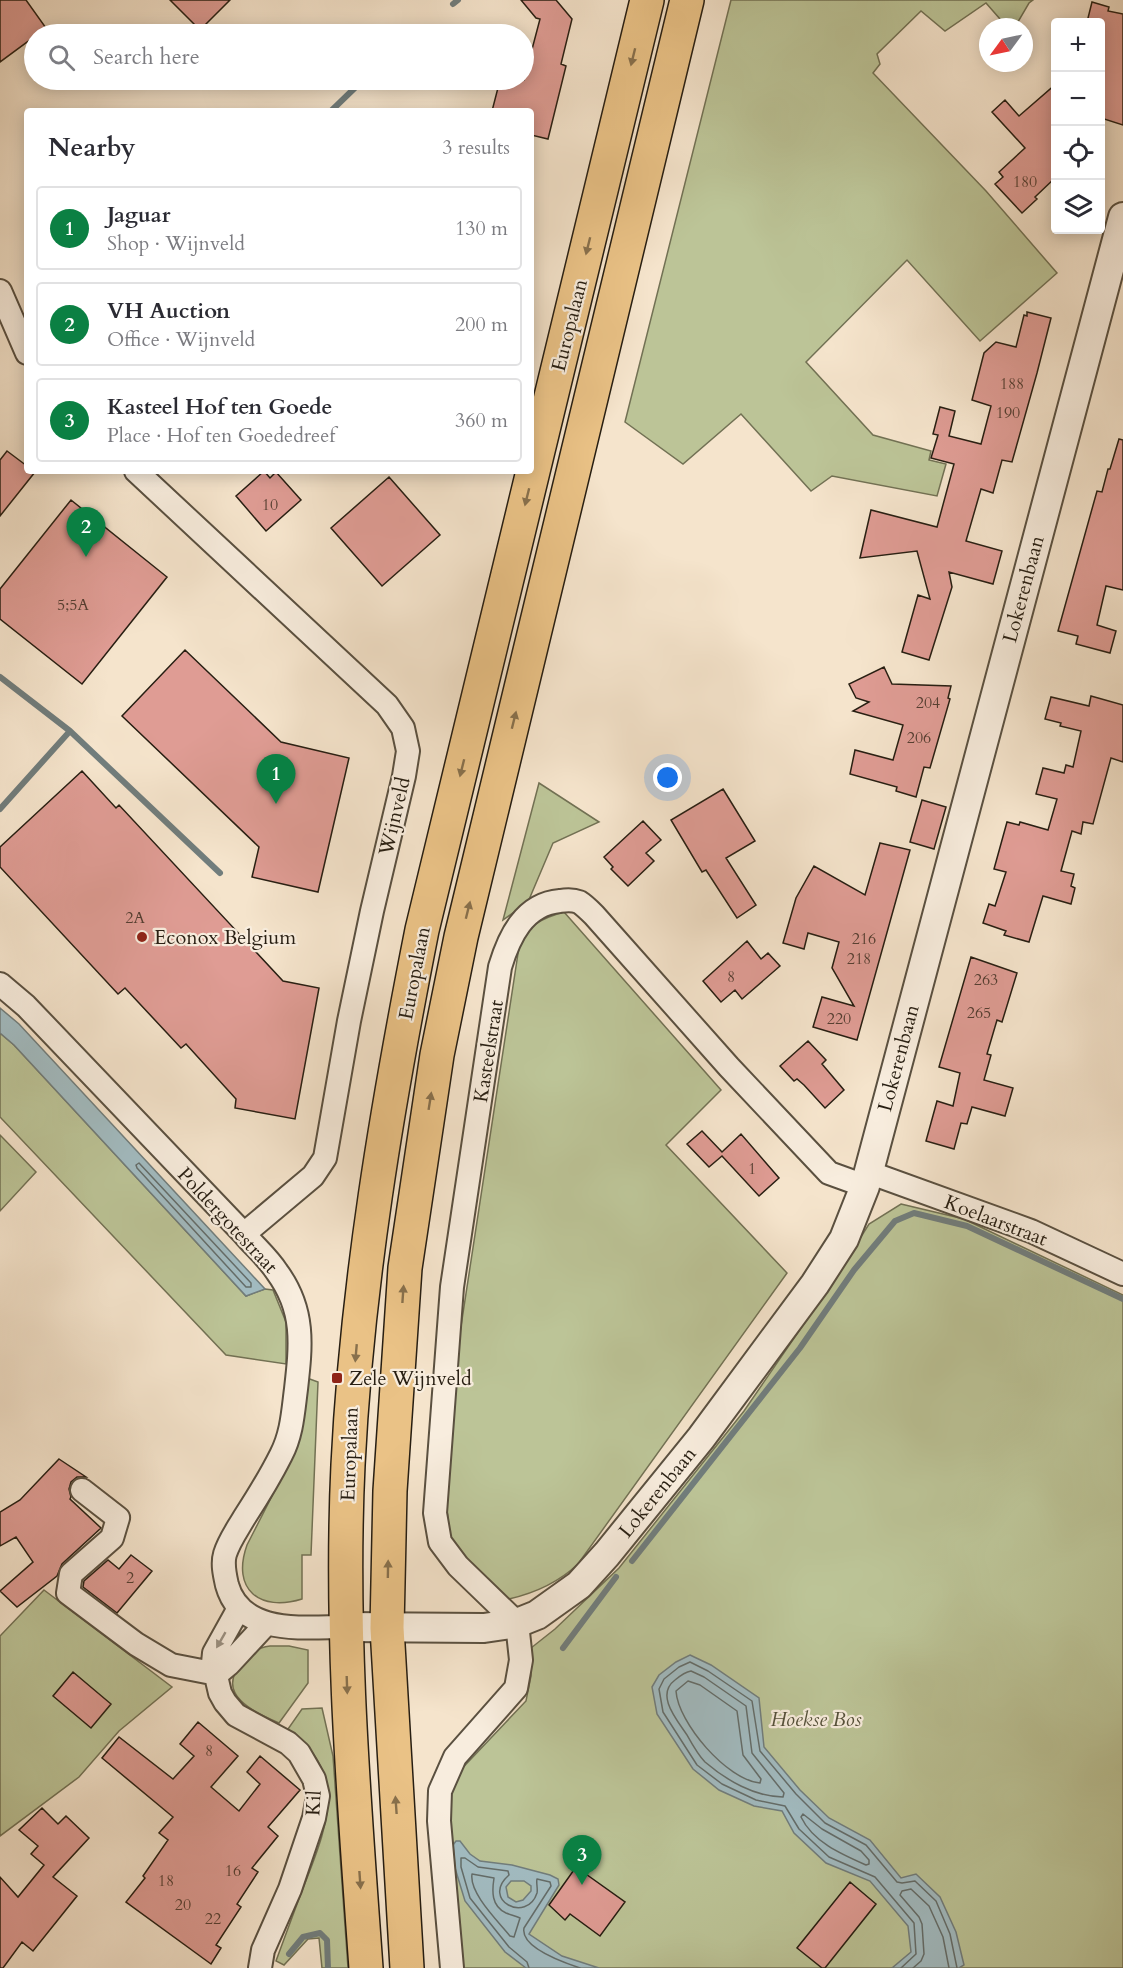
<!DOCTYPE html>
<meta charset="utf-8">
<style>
:root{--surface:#fff;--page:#f2f2f3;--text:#2b2b33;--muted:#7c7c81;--line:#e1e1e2;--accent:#0b8043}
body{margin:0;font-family:Cardo,serif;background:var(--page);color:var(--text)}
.controls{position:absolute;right:18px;top:18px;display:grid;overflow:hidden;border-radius:6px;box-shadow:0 3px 15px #0003}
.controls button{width:54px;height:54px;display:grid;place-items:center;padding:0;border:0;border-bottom:2px solid var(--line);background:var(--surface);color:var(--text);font:30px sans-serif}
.compass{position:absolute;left:979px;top:18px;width:54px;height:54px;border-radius:50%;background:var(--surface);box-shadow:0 3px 15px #0003;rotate:237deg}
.you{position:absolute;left:668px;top:778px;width:21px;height:21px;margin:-15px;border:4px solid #fff;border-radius:50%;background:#1a73e8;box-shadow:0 0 0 9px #1a73e833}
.badge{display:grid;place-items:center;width:39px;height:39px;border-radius:50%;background:var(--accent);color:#fff;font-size:20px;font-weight:700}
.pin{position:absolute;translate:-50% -50px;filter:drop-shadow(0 2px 3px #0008)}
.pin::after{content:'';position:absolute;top:32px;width:21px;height:18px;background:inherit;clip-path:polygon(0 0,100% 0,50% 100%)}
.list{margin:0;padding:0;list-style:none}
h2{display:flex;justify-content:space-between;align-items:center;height:78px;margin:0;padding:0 24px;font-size:26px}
h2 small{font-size:20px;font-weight:400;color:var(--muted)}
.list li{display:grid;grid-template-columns:39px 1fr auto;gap:18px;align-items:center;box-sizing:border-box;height:84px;margin:0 12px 12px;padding:0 12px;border:2px solid var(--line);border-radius:6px}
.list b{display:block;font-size:22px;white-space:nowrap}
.list p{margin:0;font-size:20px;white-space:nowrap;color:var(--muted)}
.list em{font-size:20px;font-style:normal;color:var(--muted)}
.icon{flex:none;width:33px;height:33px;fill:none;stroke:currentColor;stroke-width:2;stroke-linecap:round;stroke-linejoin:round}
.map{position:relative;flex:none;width:1123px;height:1968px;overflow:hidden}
.search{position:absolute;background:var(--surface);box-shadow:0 3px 15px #0003;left:24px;top:24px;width:510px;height:66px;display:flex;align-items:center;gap:15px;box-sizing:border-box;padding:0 21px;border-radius:33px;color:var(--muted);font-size:22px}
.panel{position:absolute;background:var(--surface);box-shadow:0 3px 15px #0003;left:24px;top:108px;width:510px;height:366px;border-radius:6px}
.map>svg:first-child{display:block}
.green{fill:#bcc497;stroke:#727154;stroke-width:1.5}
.water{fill:#a2bcc2;stroke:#717d7c;stroke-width:1.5;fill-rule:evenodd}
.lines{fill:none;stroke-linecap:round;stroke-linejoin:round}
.shore{stroke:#646d6a;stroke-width:1.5}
.stream{stroke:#717d7c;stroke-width:6}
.building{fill:#df9c94;stroke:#271e12;stroke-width:1.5}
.minor-casing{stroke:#5a5040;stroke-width:26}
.tertiary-casing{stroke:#5a5040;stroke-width:32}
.trunk-casing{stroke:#271e12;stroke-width:36}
.minor{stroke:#f8edde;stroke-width:22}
.tertiary{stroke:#f8edde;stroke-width:28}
.trunk{stroke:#eac286;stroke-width:33}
.oneway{fill:#88704c}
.oneway2{fill:#9a9082}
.poi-dot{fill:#8f2418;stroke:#f8edde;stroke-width:2}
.labels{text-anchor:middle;stroke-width:4.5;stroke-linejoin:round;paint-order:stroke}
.number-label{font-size:16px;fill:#553e32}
.street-label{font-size:20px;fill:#271e12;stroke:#f8edde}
.poi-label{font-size:20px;fill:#271e12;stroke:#f8edde;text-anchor:start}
.park-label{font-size:20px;font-style:italic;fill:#54503a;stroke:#f8edde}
</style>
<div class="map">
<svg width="1123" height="1968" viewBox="0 0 1123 1968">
<rect width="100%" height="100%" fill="#f5e4cc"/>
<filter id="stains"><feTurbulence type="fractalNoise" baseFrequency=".00333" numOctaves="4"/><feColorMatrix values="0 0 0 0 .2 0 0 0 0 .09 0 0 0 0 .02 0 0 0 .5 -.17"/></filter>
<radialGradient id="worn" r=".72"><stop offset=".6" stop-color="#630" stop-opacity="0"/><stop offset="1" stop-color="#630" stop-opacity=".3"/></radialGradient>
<path class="green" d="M731,0H1033L1029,3L1015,27H1007L986,3L945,31L921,11L877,54L880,64L873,73L986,191L1057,273L980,341L907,260L806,362L873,435L931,451L929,460L946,464L937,496L832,476L811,491L741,414L683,464L625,422Z
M539,783L599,822L553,843L528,902L503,920Z
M564,912L721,1090L666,1145L787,1273L578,1564C559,1582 535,1593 509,1599L486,1581L463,1557L450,1536L446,1501L454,1372L519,947C531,924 539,919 564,912Z
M0,1033L14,1045L246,1296L265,1289L273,1290L286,1322V1364L226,1355L0,1117Z
M0,1135L36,1172L0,1211Z
M901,1204L964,1219L1123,1295V1968H463L448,1842L451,1780L526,1701L531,1676V1648L555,1629L619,1568L744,1411L834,1280L869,1224Z
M307,1378L318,1382L311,1555H302V1599C260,1612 231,1590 247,1545L298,1445Z
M44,1590L172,1687L119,1731L79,1777L0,1836V1636Z
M270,1646H289L308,1650V1683L279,1723C255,1713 214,1694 242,1663C251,1653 256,1648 270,1646Z
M322,1708L333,1756L348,1968H322L319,1938L308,1939L284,1965L276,1961C286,1934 296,1906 307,1878C329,1821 347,1772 288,1729L302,1709Z"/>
<path class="water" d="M0,1008L19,1024L265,1289L246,1296L14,1045L0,1033Z
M690,1655L711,1665L759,1698L764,1747L800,1790L829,1818L870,1840L901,1878L916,1874L940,1897L956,1932L964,1965L959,1968H892L911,1952L908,1926L870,1881L826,1863L794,1833L782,1811L754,1806L719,1790L693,1769L657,1714L652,1687L659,1675L676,1662Z
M456,1841H460L470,1854L480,1861L512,1865L550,1875L558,1879L559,1885L529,1934L562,1956L599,1968H526L505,1952L465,1901L455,1868L453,1845ZM511,1881H524L531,1886V1891L523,1900L516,1902L508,1897L506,1887Z"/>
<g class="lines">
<path class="shore" d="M139,1163L251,1283V1287H246L137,1168L136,1165Z
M691,1671L704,1677L746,1706L752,1753L784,1793L783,1797C755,1797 726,1780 705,1762C698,1755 692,1744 687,1735C677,1720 655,1695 675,1680C681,1675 685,1672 691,1671Z
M688,1681L700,1685L737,1711L743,1755L761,1779L760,1783C727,1780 678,1723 676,1691Z
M803,1814L822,1829L861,1851L869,1860V1864L866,1865C841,1854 813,1842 801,1817Z
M472,1874L494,1878C492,1891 491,1906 506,1913C511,1915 516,1916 520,1918L514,1937L510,1936C498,1921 469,1893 472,1874Z
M529,1968L527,1962L509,1947L470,1898L461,1867V1858H465L478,1867L508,1871L509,1875C480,1900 527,1924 537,1893C538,1889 536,1883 537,1879L550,1882L551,1886L524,1928C520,1948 565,1963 580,1968
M901,1968L916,1954L914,1923L875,1877L829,1857L799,1829L785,1806L756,1800L722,1784L697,1765L663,1712L659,1689L664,1679L679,1667L690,1662L708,1671L752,1701L760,1751L796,1794L825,1823L866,1845L897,1882L902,1883L915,1881L936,1901L950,1934L957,1968
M913,1968L921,1961L924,1954L922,1924L919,1917L900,1895L902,1891L911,1889L929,1906L943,1937L949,1968"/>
<path class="stream" d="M453,4L458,0
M331,111L363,80
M0,677L70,731L220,873
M0,809L70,731
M632,1561L800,1348L854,1270L895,1221L914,1213L967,1226L1123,1299
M563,1648L616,1577
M289,1954L303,1937L320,1933L327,1940L328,1968"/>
</g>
<path class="building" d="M0,0H26L46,28L0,62Z
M170,0H230L200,30Z
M521,0H556L572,19L561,64L566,66L548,139L531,135V111H492L500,80H524V56L530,57L540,19L536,18Z
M1092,2L1109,7L1108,11L1123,14V125L1101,118V22H1087Z
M1056,84V177L1035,197L1037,199L1022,213L995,184L1003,177L999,172L1025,148L992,112L1005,100L1019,116Z
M1027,312L1051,318L1037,373L1012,462L1002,460L993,493L981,489L966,541L1002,551L993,584L949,572L952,587L929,660L902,652L918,595L930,599L917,551L860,558L871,510L937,527L954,464L931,458L938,435L933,434L940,407L955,411L949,436L981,444L991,406L972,400L984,353L996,342L1016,347L1024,315L1027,316Z
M1119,439L1123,440V590L1106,586L1097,625L1116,631L1110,653L1076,644L1078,636L1058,631L1097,491L1102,492L1108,469H1110Z
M7,451L27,466V471L35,472L0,516V460Z
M264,471L270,478L276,472L301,500L266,531L236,496Z
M389,477L440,535L382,586L331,528Z
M71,500L167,577L82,684L0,619V589Z
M185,650L281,742L349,758L318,892L252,877L259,847L122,716Z
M884,667L892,684L951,686L948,698L950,699L930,768L924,767L916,797L896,791L897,787L850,774L855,750L893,760L903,725L853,711L869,702L856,698L849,684Z
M1091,696L1123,705V762L1111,758L1093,824L1083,822L1081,834L1072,831L1061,871L1074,874L1071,886L1075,888L1071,904L1043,896L1029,942L1004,935L1006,931L983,923L989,904L995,906L1006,872L994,869L1007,822L1019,825L1020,822L1048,830L1057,799L1036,794L1043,768L1064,773L1066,765L1073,767L1081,731L1060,726L1061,723L1045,719L1051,697L1089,706Z
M82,771L116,808L119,805L283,981L319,988L295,1119L235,1108L236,1099L186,1044L181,1048L125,988L118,994L0,867V847Z
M723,789L755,841L726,858L756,905L737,918L706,870L702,872L671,820Z
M922,800L946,807L934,849L910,842Z
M643,821L661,840L646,853L654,861L628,886L611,869L613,867L604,857Z
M880,843L910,850L857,1040L813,1027L822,997L854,1006L832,968L839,942L808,933L804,949L783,943L796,898L814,866L865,895Z
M747,941L761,959L768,953L780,966L742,999L735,990L721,1002L703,981Z
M971,957L1017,973L1002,1022L997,1020L987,1054L991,1055L984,1080L1013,1088L1005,1116L972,1107L967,1124L961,1123L954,1149L926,1141L937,1101L953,1106L960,1073L939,1067Z
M808,1041L826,1060L822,1064L844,1090L825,1108L804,1085L797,1079L794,1081L780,1066Z
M702,1131L722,1152L741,1134L779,1178L759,1196L722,1156L709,1167L687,1144Z
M59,1459L86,1477H77L71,1482L69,1489L71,1497L70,1499L101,1528L62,1564L57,1576L17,1607L0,1591L33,1562L16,1537L0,1546V1512L20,1500Z
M131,1555L152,1571L117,1613L83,1587L84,1581L108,1560L119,1569Z
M73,1672L111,1704L91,1728L53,1696Z
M198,1722L238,1756L211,1787L239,1811L260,1784L247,1772L260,1756L300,1790L268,1827L278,1836L252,1868L258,1872L237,1904L241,1907L216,1945L221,1948L211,1964L126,1902L145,1878L143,1876L168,1840L159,1833L173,1817L102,1758L119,1737L173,1779L194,1756L180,1744Z
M42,1808L58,1824L66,1816L89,1838L53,1877L77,1896L33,1951L22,1942L3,1968H0V1877L18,1897L44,1865L31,1854L38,1846L19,1830Z
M576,1867L625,1902L600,1936L570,1914L565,1920L549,1905Z
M850,1882L876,1904L825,1968H822L797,1948Z"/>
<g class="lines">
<defs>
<path id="minor" d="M0,291L27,353
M136,471L387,705L403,728L408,751L404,776L372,911L349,1021L325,1158L313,1176L244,1234
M0,984L26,1006L244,1234C255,1247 268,1258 277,1272C305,1310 301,1345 296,1389C293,1412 292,1434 281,1455C270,1477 257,1498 244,1518C237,1530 229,1541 225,1554C222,1564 225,1576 227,1585C241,1636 305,1627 345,1627
M868,1172L1031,1231L1123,1274
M82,1490L118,1518L112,1538L71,1574L68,1593L136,1644L171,1665L217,1674
M239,1608L214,1653L213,1663L220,1693L225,1702L236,1715L288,1743L299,1753L314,1779L318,1796L314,1818L290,1889L263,1950L260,1968
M217,1674L229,1664L267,1623
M452,1968L439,1821L440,1791L455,1757L516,1688L521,1660L517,1623L458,1566L440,1542L435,1513L452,1287L500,967C509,937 524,904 560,901C566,900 574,900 579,902C584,905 590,911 594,915L729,1067L829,1173L865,1186"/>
<path id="tertiary" d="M345,1627L484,1628L517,1623L537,1615L579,1585L607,1554L701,1438L815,1284L844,1239L865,1186L1123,217"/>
<path id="trunk" d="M366,1968C354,1800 340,1633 348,1465C357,1284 387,1107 422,930L647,0
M407,1968L387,1628L390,1491L405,1268L437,1055L461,937L687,0"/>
</defs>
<use href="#minor" class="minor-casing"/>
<use href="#tertiary" class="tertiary-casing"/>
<use href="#trunk" class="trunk-casing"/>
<use href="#minor" class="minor"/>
<use href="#tertiary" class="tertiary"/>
<use href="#trunk" class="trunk"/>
</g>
<defs><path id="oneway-solid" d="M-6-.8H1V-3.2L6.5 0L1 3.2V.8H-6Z" transform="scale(1.5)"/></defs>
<g class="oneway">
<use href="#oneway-solid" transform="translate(633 57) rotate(104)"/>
<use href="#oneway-solid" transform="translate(588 246) rotate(104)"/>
<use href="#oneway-solid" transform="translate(527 497) rotate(104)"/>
<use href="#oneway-solid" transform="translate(514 720) rotate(-76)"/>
<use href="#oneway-solid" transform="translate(462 768) rotate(104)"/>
<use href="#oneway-solid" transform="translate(468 910) rotate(-76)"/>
<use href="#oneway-solid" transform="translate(430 1101) rotate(-81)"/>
<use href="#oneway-solid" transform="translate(403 1294) rotate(-86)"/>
<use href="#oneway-solid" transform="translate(356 1353) rotate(95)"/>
<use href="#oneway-solid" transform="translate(388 1569) rotate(-89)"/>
<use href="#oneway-solid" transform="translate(347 1685) rotate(88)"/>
<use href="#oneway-solid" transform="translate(396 1805) rotate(-94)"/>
<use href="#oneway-solid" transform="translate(360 1880) rotate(86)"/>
</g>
<use class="oneway2" href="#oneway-solid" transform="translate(221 1640) rotate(120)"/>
<g class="poi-dot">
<circle cx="142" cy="937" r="6"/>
<rect x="331" y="1372" width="12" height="12" rx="3"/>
</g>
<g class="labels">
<g class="number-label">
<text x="1025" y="187">180</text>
<text x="1012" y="389">188</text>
<text x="1008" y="418">190</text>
<text x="270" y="510">10</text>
<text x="73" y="610">5;5A</text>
<text x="928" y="708">204</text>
<text x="919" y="743">206</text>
<text x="135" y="923">2A</text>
<text x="864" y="944">216</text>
<text x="859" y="964">218</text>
<text x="731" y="982">8</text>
<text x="986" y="985">263</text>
<text x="979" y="1018">265</text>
<text x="839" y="1024">220</text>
<text x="752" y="1174">1</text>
<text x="130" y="1583">2</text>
<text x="209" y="1756">8</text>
<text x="233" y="1876">16</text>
<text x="166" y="1886">18</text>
<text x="183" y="1910">20</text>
<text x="213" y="1924">22</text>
</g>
<g class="street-label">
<text transform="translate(569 325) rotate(-76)" y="7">Europalaan</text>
<text transform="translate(1023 589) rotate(-75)" y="7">Lokerenbaan</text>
<text transform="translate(394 816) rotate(-77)" y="7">Wijnveld</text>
<text transform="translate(414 973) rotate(-79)" y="7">Europalaan</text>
<text transform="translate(488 1051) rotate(-81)" y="7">Kasteelstraat</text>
<text transform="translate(898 1058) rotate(-75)" y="7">Lokerenbaan</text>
<text transform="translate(228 1220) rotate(47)" y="7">Poldergotestraat</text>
<text transform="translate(996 1220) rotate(21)" y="7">Koelaarstraat</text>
<text transform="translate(349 1454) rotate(-88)" y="7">Europalaan</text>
<text transform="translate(657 1492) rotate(-51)" y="7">Lokerenbaan</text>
<text transform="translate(313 1803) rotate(-87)" y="7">Kil</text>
</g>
<g class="poi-label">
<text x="154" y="944">Econox Belgium</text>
<text x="349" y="1385">Zele Wijnveld</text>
</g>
<g class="park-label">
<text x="816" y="1726">Hoekse Bos</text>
</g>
</g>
<rect width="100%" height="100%" filter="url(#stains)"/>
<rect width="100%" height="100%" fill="url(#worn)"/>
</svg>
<div class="controls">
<button>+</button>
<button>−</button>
<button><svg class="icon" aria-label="locate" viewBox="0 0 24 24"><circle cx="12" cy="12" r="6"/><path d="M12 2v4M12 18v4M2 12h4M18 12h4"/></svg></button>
<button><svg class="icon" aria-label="layers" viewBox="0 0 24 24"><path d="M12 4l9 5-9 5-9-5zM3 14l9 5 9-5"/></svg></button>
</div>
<svg class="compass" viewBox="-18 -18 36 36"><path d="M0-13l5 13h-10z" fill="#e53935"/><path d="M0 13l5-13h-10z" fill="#7c7c81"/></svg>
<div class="you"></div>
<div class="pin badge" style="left:276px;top:804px">1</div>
<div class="pin badge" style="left:86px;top:557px">2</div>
<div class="pin badge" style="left:582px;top:1885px">3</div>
<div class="search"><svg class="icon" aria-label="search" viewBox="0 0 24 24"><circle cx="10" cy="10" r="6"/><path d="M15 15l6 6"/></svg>Search here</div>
<section class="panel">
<h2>Nearby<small>3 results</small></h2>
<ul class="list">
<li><span class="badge">1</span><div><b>Jaguar</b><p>Shop · Wijnveld</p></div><em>130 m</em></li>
<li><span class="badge">2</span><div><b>VH Auction</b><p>Office · Wijnveld</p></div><em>200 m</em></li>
<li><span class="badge">3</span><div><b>Kasteel Hof ten Goede</b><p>Place · Hof ten Goededreef</p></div><em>360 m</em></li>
</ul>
</section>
</div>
